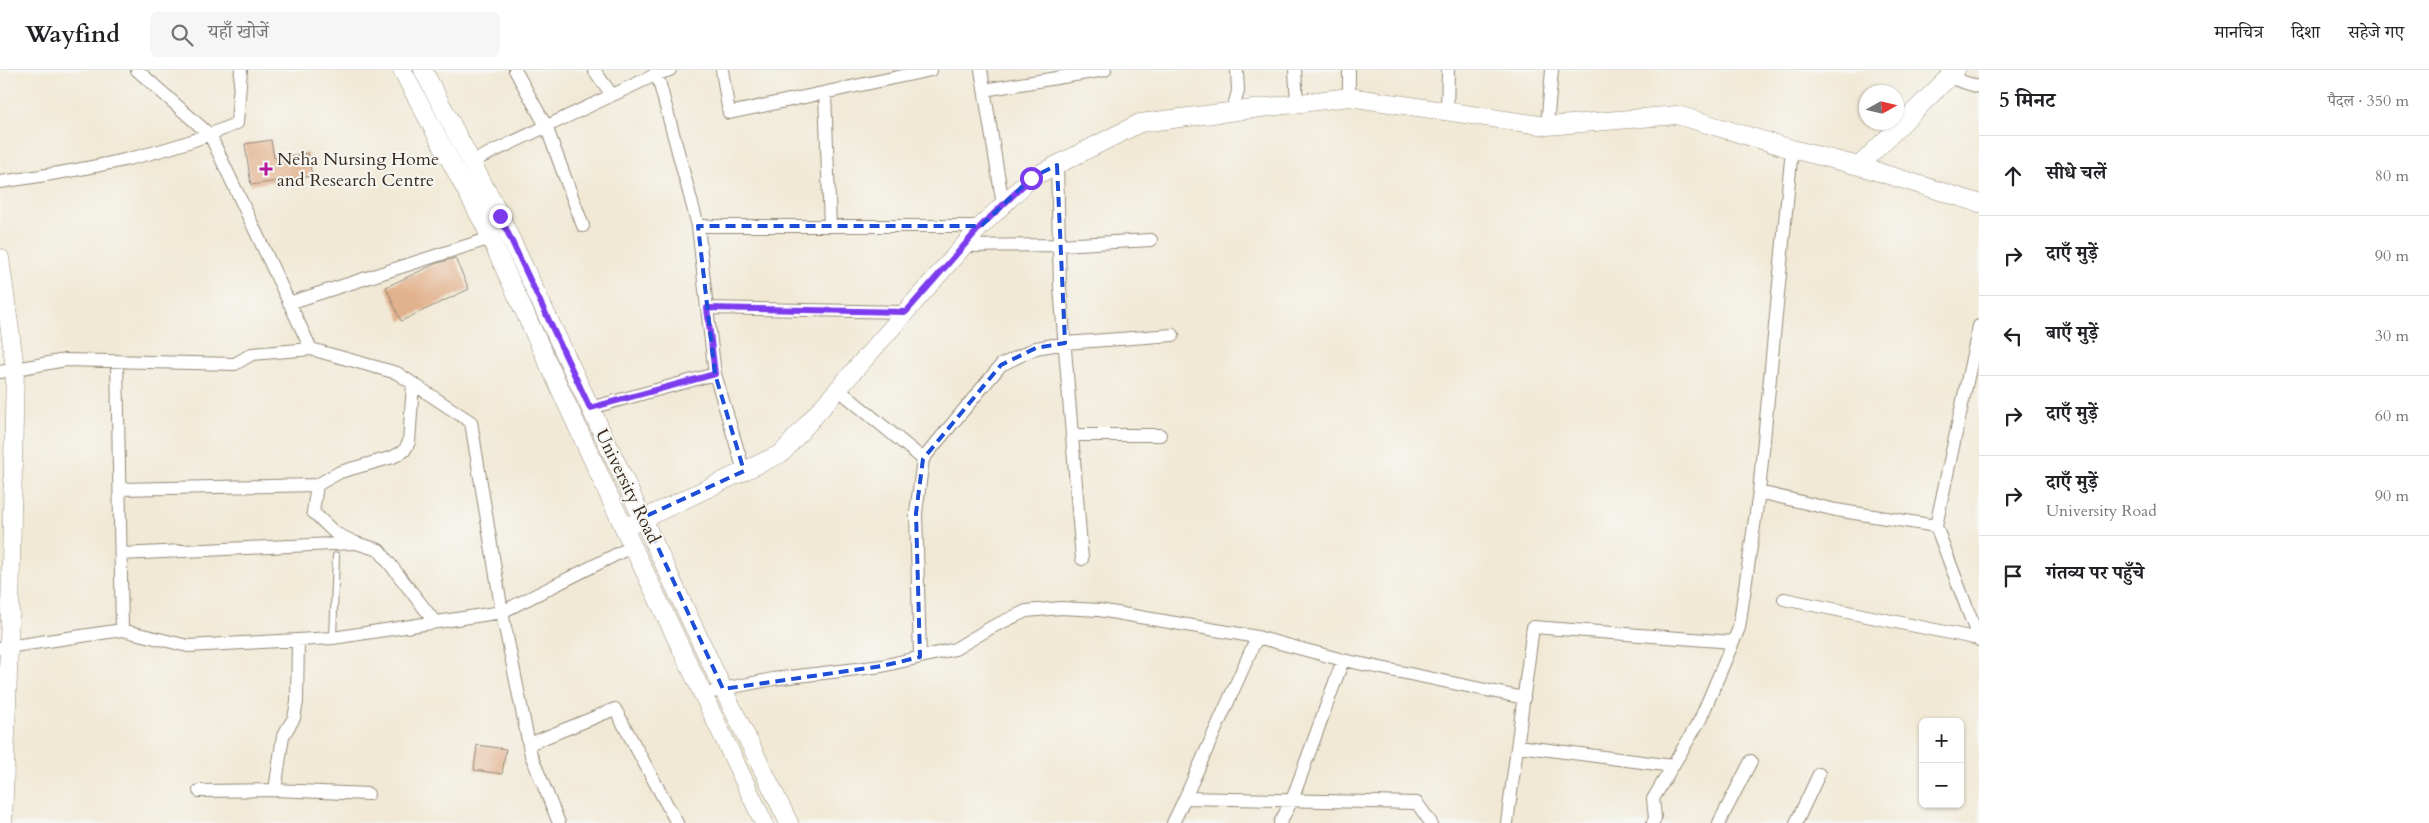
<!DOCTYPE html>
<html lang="hi">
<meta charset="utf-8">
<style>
:root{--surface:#fff;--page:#f6f6f6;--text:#202124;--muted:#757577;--line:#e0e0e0}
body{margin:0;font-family:Cardo,"Noto Serif Devanagari",serif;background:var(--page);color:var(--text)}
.controls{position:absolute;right:15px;bottom:15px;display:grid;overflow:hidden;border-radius:8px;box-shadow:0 1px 4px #0004}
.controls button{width:45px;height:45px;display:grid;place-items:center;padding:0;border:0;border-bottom:1px solid var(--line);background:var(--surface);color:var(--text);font:25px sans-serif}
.compass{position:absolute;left:1859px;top:15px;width:45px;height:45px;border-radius:50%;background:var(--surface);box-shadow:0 1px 4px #0004;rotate:82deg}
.stop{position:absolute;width:15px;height:15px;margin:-11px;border:4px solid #7c3aed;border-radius:50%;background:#fff}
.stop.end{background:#7c3aed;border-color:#fff;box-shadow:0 1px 5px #0008}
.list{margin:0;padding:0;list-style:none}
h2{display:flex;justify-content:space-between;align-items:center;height:65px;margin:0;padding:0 20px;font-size:21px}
h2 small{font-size:16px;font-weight:400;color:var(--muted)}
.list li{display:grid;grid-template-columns:32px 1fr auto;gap:15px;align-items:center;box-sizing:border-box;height:80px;padding:0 20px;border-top:1px solid var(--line)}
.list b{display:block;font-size:19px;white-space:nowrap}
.list p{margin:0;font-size:16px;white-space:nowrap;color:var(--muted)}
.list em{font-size:16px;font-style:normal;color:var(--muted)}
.icon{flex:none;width:28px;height:28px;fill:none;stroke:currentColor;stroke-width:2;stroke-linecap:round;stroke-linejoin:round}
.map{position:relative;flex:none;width:1979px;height:753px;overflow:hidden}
header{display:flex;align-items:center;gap:30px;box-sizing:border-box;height:70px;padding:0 25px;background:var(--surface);border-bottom:1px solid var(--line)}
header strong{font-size:24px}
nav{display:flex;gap:28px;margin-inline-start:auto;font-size:18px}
.search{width:350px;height:45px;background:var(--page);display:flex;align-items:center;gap:12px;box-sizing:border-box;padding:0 18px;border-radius:8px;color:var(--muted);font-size:19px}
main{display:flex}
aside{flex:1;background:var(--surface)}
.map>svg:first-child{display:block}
.building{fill:#e2b28e}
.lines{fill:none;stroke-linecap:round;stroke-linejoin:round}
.lane-casing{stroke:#968a7a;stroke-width:8}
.street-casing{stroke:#968a7a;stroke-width:14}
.secondary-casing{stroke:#968a7a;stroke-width:19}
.lane{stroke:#fff;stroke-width:6}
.street{stroke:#fff;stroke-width:12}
.secondary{stroke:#fff;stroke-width:18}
.route{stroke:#7c3aed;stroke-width:6}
.marked{fill:none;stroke:#1d4ed8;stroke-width:4;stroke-dasharray:10 6;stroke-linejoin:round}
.poi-dot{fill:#b5179e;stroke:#f6f6f2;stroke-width:2}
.labels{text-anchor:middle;stroke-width:4;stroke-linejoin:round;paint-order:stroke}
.poi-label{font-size:18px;fill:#3b2a1e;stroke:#f6f6f2;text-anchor:start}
.street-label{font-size:18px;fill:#3b2a1e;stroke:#f6f6f2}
</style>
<header>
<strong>Wayfind</strong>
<div class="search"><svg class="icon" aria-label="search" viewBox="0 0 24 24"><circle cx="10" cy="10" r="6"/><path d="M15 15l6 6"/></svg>यहाँ खोजें</div>
<nav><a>मानचित्र</a><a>दिशा</a><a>सहेजे गए</a></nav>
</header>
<main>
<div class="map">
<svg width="1979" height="753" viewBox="0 0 1979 753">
<rect width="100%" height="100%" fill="#f6f6f2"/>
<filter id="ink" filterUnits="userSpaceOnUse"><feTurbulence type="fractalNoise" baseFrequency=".02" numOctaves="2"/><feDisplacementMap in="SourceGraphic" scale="10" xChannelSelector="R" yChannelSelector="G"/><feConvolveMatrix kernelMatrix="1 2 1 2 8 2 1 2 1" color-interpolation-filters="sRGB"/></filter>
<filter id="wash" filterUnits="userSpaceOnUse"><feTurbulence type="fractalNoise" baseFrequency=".0096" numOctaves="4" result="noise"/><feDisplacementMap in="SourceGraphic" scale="20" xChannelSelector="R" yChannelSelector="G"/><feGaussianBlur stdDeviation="1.12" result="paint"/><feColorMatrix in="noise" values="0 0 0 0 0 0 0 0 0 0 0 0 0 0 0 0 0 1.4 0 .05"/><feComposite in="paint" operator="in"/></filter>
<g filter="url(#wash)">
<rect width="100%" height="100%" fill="#f1e9d5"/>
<g id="blocks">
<path class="building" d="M271,70L274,88L308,83L312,106L251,115L245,74Z
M455,188L469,219L401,251L386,217L435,194Z
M477,675L506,679L502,704L474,700Z"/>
</g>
</g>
<g filter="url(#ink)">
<use href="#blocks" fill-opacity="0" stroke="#968a7a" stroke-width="1"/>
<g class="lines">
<defs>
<path id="lane" d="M333,568L336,486"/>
<path id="street" d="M137,0L210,65L311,279L397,303L471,352L502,542L633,476
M515,0L546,56L583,156
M594,0L612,25
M656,0L698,156
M722,0L729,43L931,0
M981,0L1003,135
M1295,0L1297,34
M1349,0V27
M1951,8L1979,17
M984,20L1105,0
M825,23L830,156
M1447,41L1448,0
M1232,43L1238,21L1237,0
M1547,56L1552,0
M471,92L657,4L670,0
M1057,95L1060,217L1082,489
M0,112C78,101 165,86 237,53L241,0
M964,176L1059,175L1151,170
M289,233L491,168
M707,238L715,304L744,401
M906,242L707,238L698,156H981
M1979,256L1936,456L1979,570
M117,291L122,560
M0,302L65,290L235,294L252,284L311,279
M413,314L409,372L404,381L393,387L340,402L317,415L313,442L335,463L356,473L379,480L435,552
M838,319L923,389
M590,338L715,304
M1072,365H1160
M120,419L317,415
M1759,422L1836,440L1936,456
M121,484L354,473
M1784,529L1979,569
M0,578L122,560L188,576L333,568L502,542L531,685L559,753
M920,587L916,443L923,389L1001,295L1036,278L1065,273L1173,265
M704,625L723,619L773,609L882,596L955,579L992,557L1026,541L1061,538L1099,540L1257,567
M529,674L615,639L677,753
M1518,676L1673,696
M275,720L283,666L294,648L297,632L298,570
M199,721L275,720L368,724
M1185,728L1257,567L1343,590L1524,628
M1173,753L1185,728L1417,733L1431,753
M1280,753L1292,730L1343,590
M1507,753L1533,557L1733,572
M1653,753L1655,748L1653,729L1700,650L1739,558L1759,422L1792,79
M1719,753L1751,691
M1796,753L1819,704"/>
<path id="secondary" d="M402,0L484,154L624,458L764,753
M423,0L500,146L723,619L789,753
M1859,96L1956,0
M0,188L15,298L10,543L3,753
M624,458L782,383L981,156L1031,108L1140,53L1349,27L1547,56L1677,45L1792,79L1859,96L1979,133"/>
</defs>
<use href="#lane" class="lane-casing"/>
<use href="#street" class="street-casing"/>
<use href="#secondary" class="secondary-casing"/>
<use href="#lane" class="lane"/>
<use href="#street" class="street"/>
<use href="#secondary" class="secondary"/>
</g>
</g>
<g class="lines" filter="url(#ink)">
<path class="route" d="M500,146L590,338L715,304L707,238L906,242L981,156L1031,108"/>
</g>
<path class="marked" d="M1057,95L1065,273L1036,278L1001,295L923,389L916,443L920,587L882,596L723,619L644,447L744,401L715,304L698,156H981L1031,108Z"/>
<path class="poi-dot" d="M263.5 91.5h5v5h5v5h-5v5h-5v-5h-5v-5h5z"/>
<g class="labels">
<g class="poi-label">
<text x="277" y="95">Neha Nursing Home<tspan x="277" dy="21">and Research Centre</tspan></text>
</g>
<g class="street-label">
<text transform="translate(628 416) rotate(64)" y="6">University Road</text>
</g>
</g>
</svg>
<div class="controls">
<button>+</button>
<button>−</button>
</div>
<svg class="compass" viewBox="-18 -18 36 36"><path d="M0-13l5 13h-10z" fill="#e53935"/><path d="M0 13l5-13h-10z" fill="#757577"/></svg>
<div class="stop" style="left:1031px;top:108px"></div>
<div class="stop end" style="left:500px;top:146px"></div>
</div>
<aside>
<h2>5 मिनट<small>पैदल · 350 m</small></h2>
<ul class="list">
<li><svg class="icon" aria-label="ahead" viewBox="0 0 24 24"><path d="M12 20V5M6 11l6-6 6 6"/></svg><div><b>सीधे चलें</b></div><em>80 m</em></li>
<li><svg class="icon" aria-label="right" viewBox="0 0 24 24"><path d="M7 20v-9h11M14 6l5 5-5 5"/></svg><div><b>दाएँ मुड़ें</b></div><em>90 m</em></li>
<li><svg class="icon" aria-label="left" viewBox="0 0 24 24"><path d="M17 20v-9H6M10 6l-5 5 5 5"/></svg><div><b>बाएँ मुड़ें</b></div><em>30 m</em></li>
<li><svg class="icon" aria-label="right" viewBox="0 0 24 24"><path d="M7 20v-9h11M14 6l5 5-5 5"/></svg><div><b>दाएँ मुड़ें</b></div><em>60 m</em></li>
<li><svg class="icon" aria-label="right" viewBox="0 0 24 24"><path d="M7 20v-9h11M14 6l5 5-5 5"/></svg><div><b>दाएँ मुड़ें</b><p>University Road</p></div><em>90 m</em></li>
<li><svg class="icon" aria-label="arrive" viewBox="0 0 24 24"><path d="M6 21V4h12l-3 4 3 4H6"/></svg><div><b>गंतव्य पर पहुँचे</b></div></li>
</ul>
</aside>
</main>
